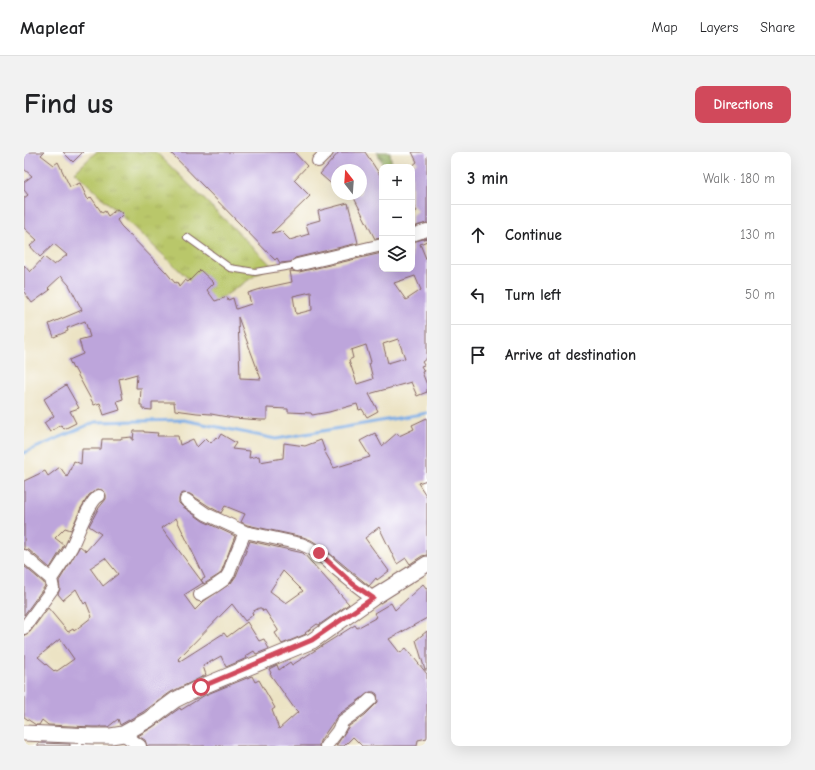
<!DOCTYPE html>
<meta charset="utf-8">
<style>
:root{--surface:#fff;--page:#f2f2f2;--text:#202124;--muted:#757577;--line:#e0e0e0;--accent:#d1495b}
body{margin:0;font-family:"Comic Neue",sans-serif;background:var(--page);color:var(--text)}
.controls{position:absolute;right:12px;top:12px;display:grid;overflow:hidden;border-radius:8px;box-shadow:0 4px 16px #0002}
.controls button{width:36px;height:36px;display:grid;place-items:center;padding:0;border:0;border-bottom:1px solid var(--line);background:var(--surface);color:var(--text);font:20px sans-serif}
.compass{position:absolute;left:307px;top:12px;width:36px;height:36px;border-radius:50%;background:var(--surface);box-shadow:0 4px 16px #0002;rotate:343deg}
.stop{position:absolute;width:12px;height:12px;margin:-9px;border:3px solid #d1495b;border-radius:50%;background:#fff}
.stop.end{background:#d1495b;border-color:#fff;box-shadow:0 1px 4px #0008}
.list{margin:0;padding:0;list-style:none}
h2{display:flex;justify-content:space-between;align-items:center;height:52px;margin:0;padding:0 16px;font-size:17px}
h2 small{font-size:13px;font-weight:400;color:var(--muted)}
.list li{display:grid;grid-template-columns:26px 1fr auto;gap:12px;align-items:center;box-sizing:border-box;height:60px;padding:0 16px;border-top:1px solid var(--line)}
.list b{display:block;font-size:15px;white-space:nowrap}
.list em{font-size:13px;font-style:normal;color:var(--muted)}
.icon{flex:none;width:22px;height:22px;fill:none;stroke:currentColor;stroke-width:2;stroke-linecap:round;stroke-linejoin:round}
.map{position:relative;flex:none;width:403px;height:594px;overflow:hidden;border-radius:8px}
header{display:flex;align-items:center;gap:24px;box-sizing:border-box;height:56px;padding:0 20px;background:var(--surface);border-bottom:1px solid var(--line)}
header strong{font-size:19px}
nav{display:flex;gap:22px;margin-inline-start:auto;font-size:14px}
.intro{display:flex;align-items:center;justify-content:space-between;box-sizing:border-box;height:96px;padding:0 24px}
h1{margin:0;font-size:28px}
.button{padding:10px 18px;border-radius:8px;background:var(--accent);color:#fff;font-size:14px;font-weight:700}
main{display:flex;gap:24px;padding:0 24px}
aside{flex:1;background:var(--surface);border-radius:8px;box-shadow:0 4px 16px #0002}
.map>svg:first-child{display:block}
.forest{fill:url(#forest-firs);stroke:#6e6644}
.park{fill:url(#park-tufts);stroke:#82734a}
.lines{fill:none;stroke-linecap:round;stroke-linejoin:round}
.stream{stroke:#7aace6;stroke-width:3}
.building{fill:#bda5db;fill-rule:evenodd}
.service-casing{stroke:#836461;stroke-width:8}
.minor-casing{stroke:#836461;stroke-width:14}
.tertiary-casing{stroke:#836461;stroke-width:17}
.service{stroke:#fff;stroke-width:6}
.minor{stroke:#fff;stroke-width:12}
.tertiary{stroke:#fff;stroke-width:15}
.route{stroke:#d1495b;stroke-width:5}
</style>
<header>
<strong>Mapleaf</strong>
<nav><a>Map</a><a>Layers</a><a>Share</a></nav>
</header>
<div class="intro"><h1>Find us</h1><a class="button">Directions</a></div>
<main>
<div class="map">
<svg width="403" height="594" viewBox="0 0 403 594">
<defs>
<pattern id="forest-firs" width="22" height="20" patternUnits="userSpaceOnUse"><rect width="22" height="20" fill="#92ac5e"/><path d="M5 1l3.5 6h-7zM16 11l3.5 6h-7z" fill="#798b4e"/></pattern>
<pattern id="park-tufts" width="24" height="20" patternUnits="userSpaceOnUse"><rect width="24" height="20" fill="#b9c76a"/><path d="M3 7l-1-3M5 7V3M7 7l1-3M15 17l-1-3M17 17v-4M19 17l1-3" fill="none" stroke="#a1aa5c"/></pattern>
</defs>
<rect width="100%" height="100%" fill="#fff"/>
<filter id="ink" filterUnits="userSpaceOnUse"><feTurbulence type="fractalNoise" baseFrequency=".025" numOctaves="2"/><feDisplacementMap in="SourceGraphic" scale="8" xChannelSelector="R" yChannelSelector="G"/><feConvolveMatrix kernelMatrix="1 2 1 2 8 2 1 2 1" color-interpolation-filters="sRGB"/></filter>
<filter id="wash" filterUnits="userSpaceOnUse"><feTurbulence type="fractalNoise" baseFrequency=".012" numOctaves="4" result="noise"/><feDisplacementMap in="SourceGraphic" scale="16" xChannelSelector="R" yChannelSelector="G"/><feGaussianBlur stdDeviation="0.9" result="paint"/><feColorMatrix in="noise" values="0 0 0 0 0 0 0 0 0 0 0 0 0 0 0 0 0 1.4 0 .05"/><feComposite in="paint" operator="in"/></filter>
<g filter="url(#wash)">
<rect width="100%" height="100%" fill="#ece3c4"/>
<path class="forest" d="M353,0H366L368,15H360Z"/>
<path class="park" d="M72,0H132L247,113L190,151L51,20Z"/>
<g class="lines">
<path class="stream" d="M0,301L71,270L160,268L252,287L403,261"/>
</g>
<g id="blocks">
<path class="building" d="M0,0H20L17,3L30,13L34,10L46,35L56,31L64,48L67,45L78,61L81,59L84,64L93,57L99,62L93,68L97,74L142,120L151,131L153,130L155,135L161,128L164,130L176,118L190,131L183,138L191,149L203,145L204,148L209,146L212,157L227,152L224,141L240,136L268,130L266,119L275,120L358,101V117H388V90L403,86V89L396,92L403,109V206L398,210L400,213L397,214L400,219L398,220L403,233V240L393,244L387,230L345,242L354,259L343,265L338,257L335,258L333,252L305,260L288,263L287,261L264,260V257L243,256V268H237L209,266L187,262L173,261L151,258L150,250H128V258L118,257V253H116L117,236H112L113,222L95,227L99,247L93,249L96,258L80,263L76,251L70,253L50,216L49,217L45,208L59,202L55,188L66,185L61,169L43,176L44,179L30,185L25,172L58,158L45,133L37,124L24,136L26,138L8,151L0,140V113L6,120L20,105L30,113L43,103L30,92L16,105L6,94L13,88L0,76V46L4,43L0,38V30L8,24L0,17ZM391,124L397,138L382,148L370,131ZM287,140L288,158L272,162L269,144ZM214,165L237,227L216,226ZM374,187L381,206L364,211L359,192ZM342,193L347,210L345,211L349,227L333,232L325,208L329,206L327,198Z
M39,0H59L49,10Z
M146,0H270L283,14L270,28L286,44L248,81L257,79L266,88L285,82L282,72L296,68L294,59L324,51L334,91L271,106L267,110L256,111L253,106L251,108Z
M315,0H341L358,26V86L351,87L328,42H337V18H313V37L296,22Z
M388,0H403V71L388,75V63L393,59L388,52V14L393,10Z
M42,233L55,256L46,259L52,271L40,277L37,273L26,280L20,271L30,264L20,247Z
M403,266V328L394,331L403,345V403L398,404L386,412L382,406L373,412L355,375L341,386L365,419L353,428L352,426L345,434L298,395L287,388L279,385L223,373L217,370L221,362L201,354L197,361L186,355L166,342L159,341L156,343L155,347V351L158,354L179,369L211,384L198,418L196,422L180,432L177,428L181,426L152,366L138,376L179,431L160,443L171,458L180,449L207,431L212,424L226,389L279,401L325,452L295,473L293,472L281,481L282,482L258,492L251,481L254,479V478L241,458L239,459L237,456H235L228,460L229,463L221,469L208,452L154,507L156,509L200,481L203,485L223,470L235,489L240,487L245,497L232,502L230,499L222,504L223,506L202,515L197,504L179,514L182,523L147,540L119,560L96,573L94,567L84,575H78L77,574L75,575H69L24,573L18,568L15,573H12L0,565V483L6,480L24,456L44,480L49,477L50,479L68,465L62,450L60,452L52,437L39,448L34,442L36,437L35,429L56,394L62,399L77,382L65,374L74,357L82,347V343L80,339L74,337L65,343L57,356L47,378L41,376L31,386L40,393L26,416L5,398L0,397V329L21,319L24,324L36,315L43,325L50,309L57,312L58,297H77L78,287H97V286L108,285V288H109L110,279H120V280L134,281L133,284H154L156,293L169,287L173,295L182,286L187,291L192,285L194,287L197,282L212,291L208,297L226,299L225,306L235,304L236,310L259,306L260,291L281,294L297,288L302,302L310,316L346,305L336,289L351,281L358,294L373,281L375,284L390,277L388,273ZM81,406L94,422L79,434L66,416ZM259,419L279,439L262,451L246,439ZM36,487L50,507L33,519L31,518L30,519L14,505Z
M0,414L20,431L21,434L0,463Z
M399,432L403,437V466L365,487L376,501L382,496L403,522V586L394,588L393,594H338L329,585L320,594H312L325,574L341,563L354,550L353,542L350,540H346L314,563L296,589L295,594H123L121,588L114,584L129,575L156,556L157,558L181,543L228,524L231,530L235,528L251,556L248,558L255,577L274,560L270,556L246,522L247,521L245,517L253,513L255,518L266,510L268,513L331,473L333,476L353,465L350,461L367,451L371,458Z
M403,479V518H401L392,488Z
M14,591L46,592V594H14Z"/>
</g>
</g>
<g filter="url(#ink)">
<use href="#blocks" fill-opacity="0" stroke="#836461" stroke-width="1"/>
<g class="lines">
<defs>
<path id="service" d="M163,85L206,116L231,120L273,113"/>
<path id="minor" d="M294,9L303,0
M388,83L403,78
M273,113L358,93
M162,348L182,362L221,380L277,392C294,398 303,410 317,421C327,430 338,438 349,446
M0,404L27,427L29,436L0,476
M27,427C34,417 41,407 47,396C53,384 65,349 75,344
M176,443L191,434L201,427L205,421L209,409L221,380
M99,582L116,594
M302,594L313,580L319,569L336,557L347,547"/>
<path id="tertiary" d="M0,581L69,584H87L99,582L124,568L151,548L177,535L288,489L349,446L403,412"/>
</defs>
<use href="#service" class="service-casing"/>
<use href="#minor" class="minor-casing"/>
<use href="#tertiary" class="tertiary-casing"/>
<use href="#service" class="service"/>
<use href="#minor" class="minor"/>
<use href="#tertiary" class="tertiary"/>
</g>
</g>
<g class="lines" filter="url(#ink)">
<path class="route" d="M177,535L288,488L349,446L329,432L295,401"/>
</g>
</svg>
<div class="controls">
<button>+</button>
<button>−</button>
<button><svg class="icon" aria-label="layers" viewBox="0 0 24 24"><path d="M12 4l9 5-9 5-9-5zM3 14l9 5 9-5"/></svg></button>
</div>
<svg class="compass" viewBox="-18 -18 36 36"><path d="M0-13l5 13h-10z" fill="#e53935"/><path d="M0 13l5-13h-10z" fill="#757577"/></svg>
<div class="stop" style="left:177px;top:535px"></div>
<div class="stop end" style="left:295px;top:401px"></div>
</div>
<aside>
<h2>3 min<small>Walk · 180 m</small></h2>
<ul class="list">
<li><svg class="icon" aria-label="ahead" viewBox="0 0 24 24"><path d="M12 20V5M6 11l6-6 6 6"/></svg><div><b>Continue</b></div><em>130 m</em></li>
<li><svg class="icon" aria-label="left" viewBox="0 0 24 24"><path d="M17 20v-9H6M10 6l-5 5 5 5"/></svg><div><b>Turn left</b></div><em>50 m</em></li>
<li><svg class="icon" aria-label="arrive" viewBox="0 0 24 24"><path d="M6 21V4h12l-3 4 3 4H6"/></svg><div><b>Arrive at destination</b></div></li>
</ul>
</aside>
</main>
